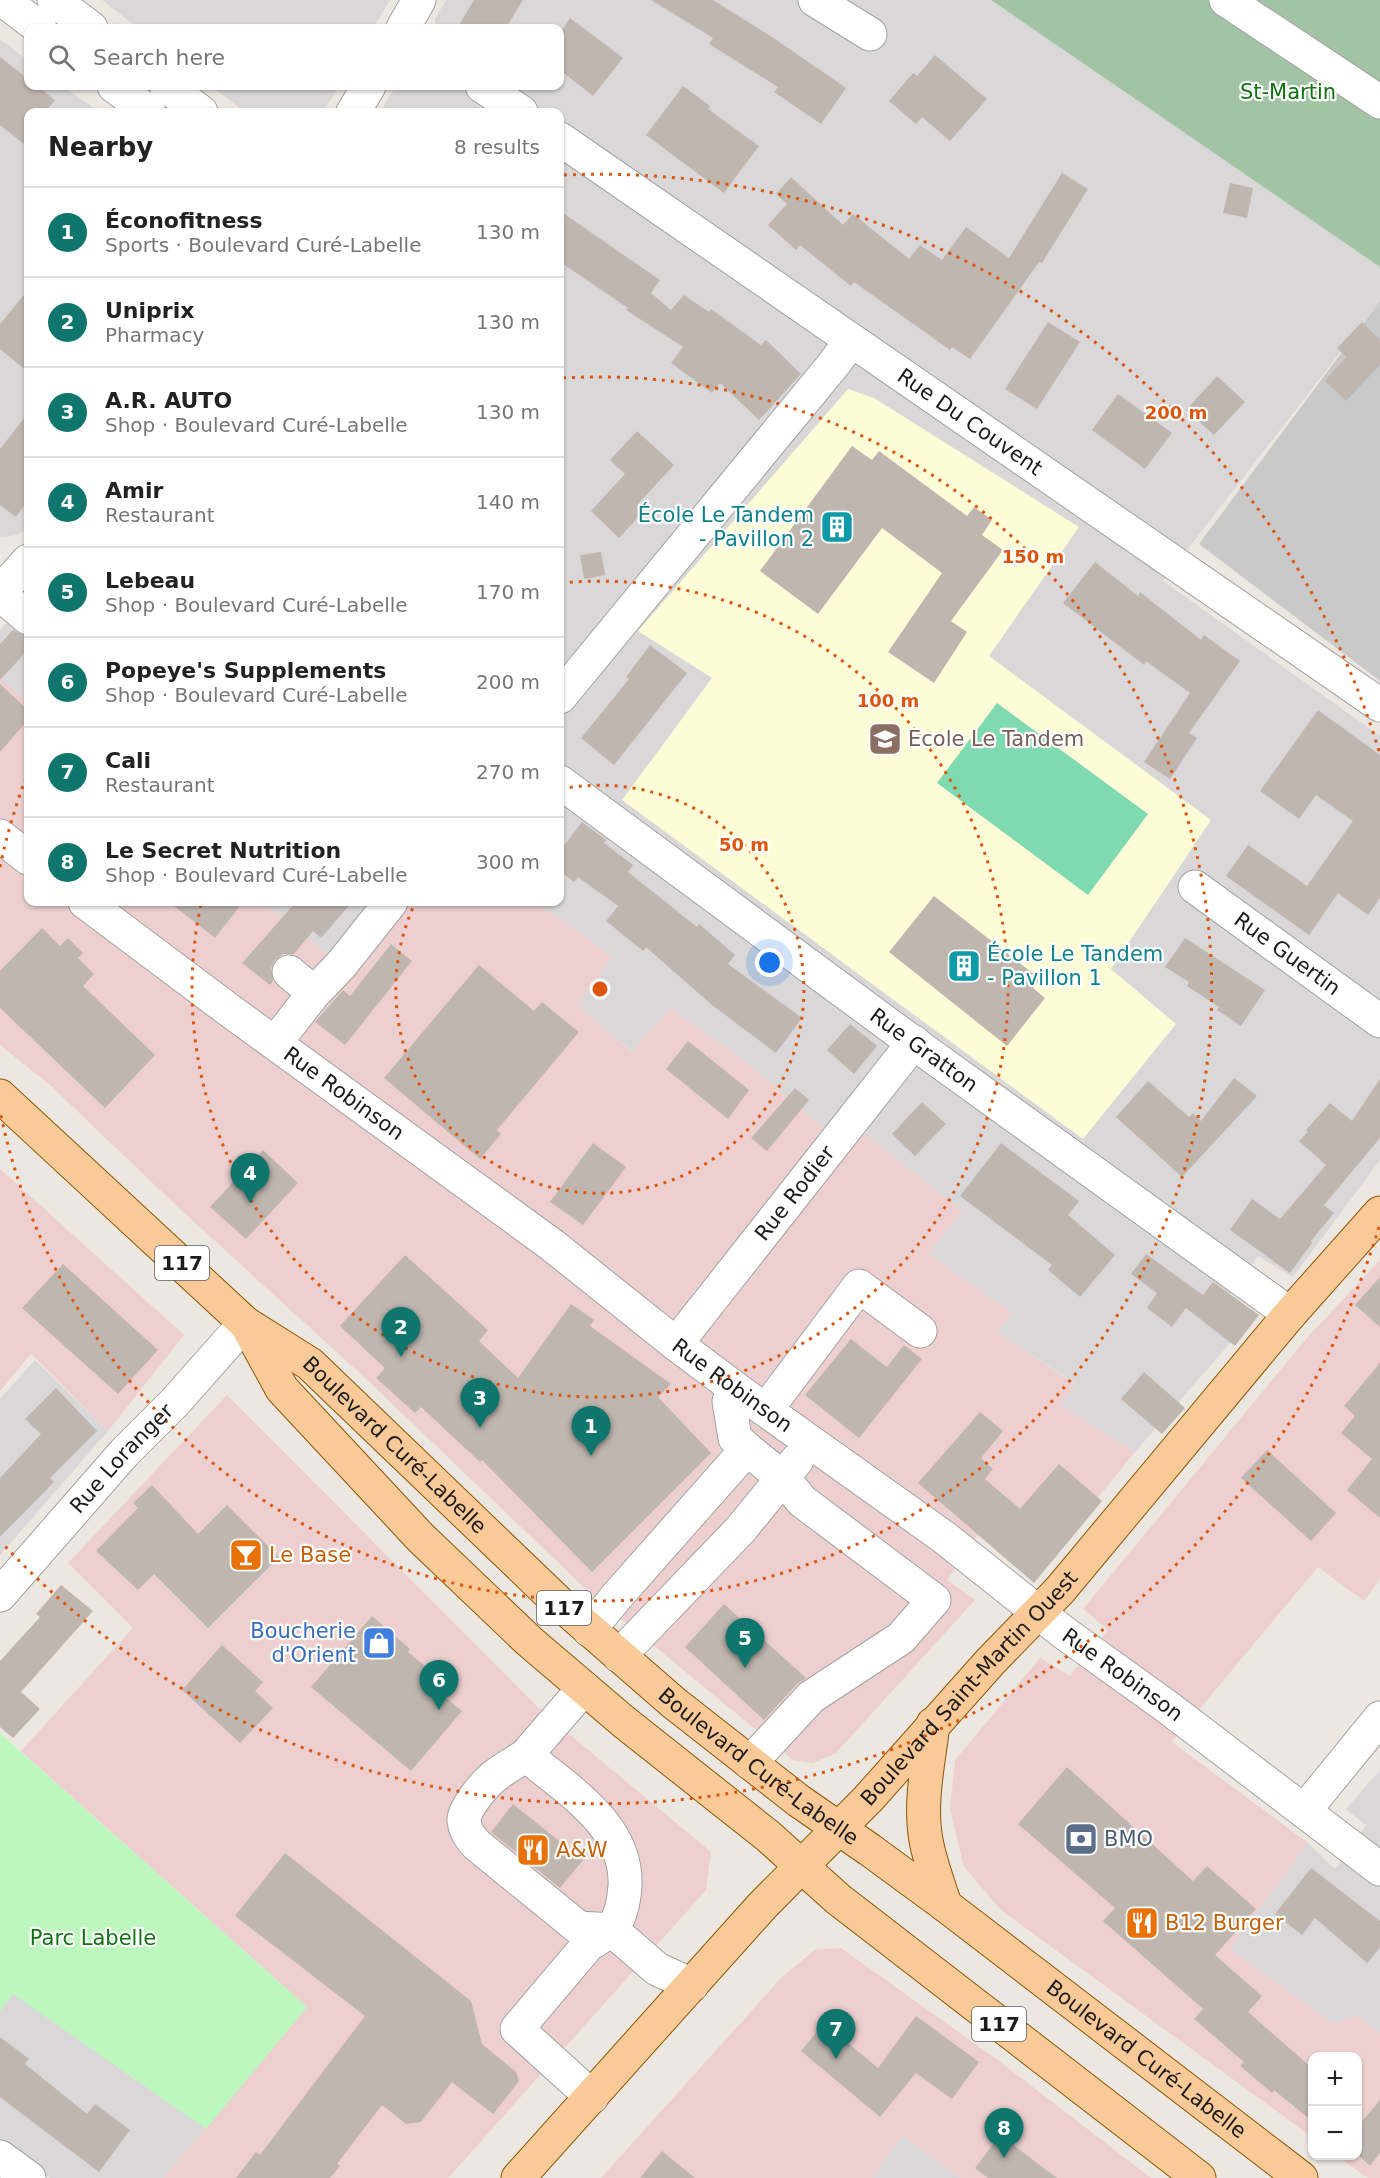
<!DOCTYPE html>
<meta charset="utf-8">
<style>
:root{--surface:#fff;--page:#f6f6f6;--text:#222;--muted:#767676;--line:#e0e0e0;--accent:#0f766e}
body{margin:0;font-family:"DejaVu Sans",sans-serif;background:var(--page);color:var(--text)}
.controls{position:absolute;right:18px;bottom:18px;display:grid;overflow:hidden;border-radius:12px;box-shadow:0 2px 4px #0004}
.controls button{width:54px;height:54px;display:grid;place-items:center;padding:0;border:0;border-bottom:2px solid var(--line);background:var(--surface);color:var(--text);font:30px sans-serif}
.you{position:absolute;left:770px;top:963px;width:21px;height:21px;margin:-15px;border:4px solid #fff;border-radius:50%;background:#1a73e8;box-shadow:0 0 0 9px #1a73e833}
.badge{display:grid;place-items:center;width:39px;height:39px;border-radius:50%;background:var(--accent);color:#fff;font-size:20px;font-weight:700}
.pin{position:absolute;translate:-50% -50px;filter:drop-shadow(0 2px 3px #0008)}
.pin::after{content:'';position:absolute;top:32px;width:21px;height:18px;background:inherit;clip-path:polygon(0 0,100% 0,50% 100%)}
.list{margin:0;padding:0;list-style:none}
h2{display:flex;justify-content:space-between;align-items:center;height:78px;margin:0;padding:0 24px;font-size:26px}
h2 small{font-size:20px;font-weight:400;color:var(--muted)}
.list li{display:grid;grid-template-columns:39px 1fr auto;gap:18px;align-items:center;box-sizing:border-box;height:90px;padding:0 24px;border-top:2px solid var(--line)}
.list b{display:block;font-size:22px;white-space:nowrap}
.list p{margin:0;font-size:20px;white-space:nowrap;color:var(--muted)}
.list em{font-size:20px;font-style:normal;color:var(--muted)}
.icon{flex:none;width:33px;height:33px;fill:none;stroke:currentColor;stroke-width:2;stroke-linecap:round;stroke-linejoin:round}
.map{position:relative;flex:none;width:1380px;height:2178px;overflow:hidden}
.search{position:absolute;background:var(--surface);box-shadow:0 2px 4px #0004;left:24px;top:24px;width:540px;height:66px;display:flex;align-items:center;gap:15px;box-sizing:border-box;padding:0 21px;border-radius:12px;color:var(--muted);font-size:22px}
.panel{position:absolute;background:var(--surface);box-shadow:0 2px 4px #0004;left:24px;top:108px;width:540px;height:798px;border-radius:12px}
.map>svg:first-child{display:block}
.residential{fill:#d9d7d8}
.commercial{fill:#edcfcf}
.education{fill:#fefcd7}
.religious{fill:#c9c9c9}
.cemetery{fill:#a2c4a5}
.park{fill:#bcf7bd}
.pitch{fill:#7fdab1}
.building{fill:#c0b6b0}
.lines{fill:none;stroke-linecap:round;stroke-linejoin:round}
.minor-casing{stroke:#a2a2a2;stroke-width:35}
.major-casing{stroke:#8d5704;stroke-width:35}
.minor{stroke:#fff;stroke-width:33}
.major{stroke:#f9c998;stroke-width:33}
.ring{fill:none;stroke:#de560d;stroke-width:3;stroke-dasharray:3 6}
.labels{text-anchor:middle;stroke-width:4.5;stroke-linejoin:round;paint-order:stroke}
.shield{fill:#fff;stroke:#5f5f5f;stroke-width:1.5}
.shield-label{font-size:20px;font-weight:bold;fill:#1b1b1b}
.park-label{font-size:21px;fill:#0d7410;stroke:#fff}
.street-label{font-size:21px;fill:#1b1b1b;stroke:#fff}
.culture-label{font-size:21px;fill:#0d838f;stroke:#fff;text-anchor:end}
.education-label{font-size:21px;fill:#785e54;stroke:#fff;text-anchor:start}
.food-label{font-size:21px;fill:#c56008;stroke:#fff;text-anchor:start}
.shop-label{font-size:21px;fill:#366cbe;stroke:#fff;text-anchor:end}
.service-label{font-size:21px;fill:#4e5e75;stroke:#fff;text-anchor:start}
.centre{fill:#de560d;stroke:#fff;stroke-width:3}
.ring-label{font-size:18px;text-anchor:middle;font-weight:bold;fill:#de560d;stroke:#fff;stroke-width:4.5;stroke-linejoin:round;paint-order:stroke}
</style>
<div class="map">
<svg width="1380" height="2178" viewBox="0 0 1380 2178">
<rect width="100%" height="100%" fill="#ece7e0"/>
<path class="residential" d="M102,0H390L373,28H138Z
M446,0H991L1380,267V301L1163,581L1380,736V1160L1293,1277L1258,1256L1228,1297L1251,1319L1135,1452L1059,1405L1076,1384L997,1332L1012,1313L928,1254L962,1211L823,1127L742,1059L670,1009L633,1052L576,1005L612,957L537,902H560V112H380L396,86H560V28H440L435,23V19Z
M0,39L28,61V86H62L100,112H28V526L24,531L16,535L5,537L0,536Z
M211,86H339L323,112H245Z
M28,598V703L0,678V630Z
M267,902H391L341,965L265,904Z
M35,1360L108,1431L0,1555V1399Z
M1380,1770V2033L1356,2015L1334,2024L1229,1949L1308,1843L1335,1869L1366,1825L1346,1809Z
M12,1993L206,2129L164,2178H51L0,2148V2011Z
M902,2135L960,2178H873Z"/>
<path class="commercial" d="M0,678L28,703V902H267L265,904L341,965L391,902H537L612,957L577,1005L632,1052L670,1008L742,1059L823,1127L843,1117L963,1211L928,1254L1012,1313L997,1332L1076,1385L1059,1405L1135,1452L1039,1570L983,1528L947,1580L975,1600L836,1753L813,1763L793,1760L591,1594L363,1376L182,1211L50,1085L0,1045Z
M0,1169L184,1335L108,1431L31,1354L0,1391Z
M1380,1260V1579L1364,1601L1318,1567L1172,1742L1308,1843L1230,1949L1334,2024L1356,2015L1380,2033V2178H1368L1337,2156H1358V2056H1312V2137L1001,1910L964,1867L950,1809L955,1760L1040,1658L1070,1676L1108,1630L1083,1609L1307,1338Z
M227,1395L546,1715L711,1852L706,1890L448,2178H164L307,2007L21,1751L133,1628L68,1563Z
M841,1948L999,2061L1151,2178H960L902,2135L873,2178H601L783,1976L815,1950Z"/>
<path class="education" d="M848,389L874,398L1079,527L989,656L1211,820L1111,969L1176,1024L1083,1139L622,800L712,678L638,631Z"/>
<path class="religious" d="M1380,301V681L1199,544Z"/>
<path class="cemetery" d="M991,0H1380V267Z"/>
<path class="park" d="M0,1733L307,2007L206,2129L13,1994L0,2011Z"/>
<path class="pitch" d="M997,703L1148,814L1088,895L937,783Z"/>
<path class="building" d="M474,0H523L506,28H457Z
M651,0H713L775,39L846,88L821,124L774,92L778,87L709,44L713,38Z
M570,18L623,58L593,96L560,70V33Z
M935,55L987,99L950,141L922,117L916,124L889,101L913,73L917,76Z
M0,57L28,79V86H37L55,100L45,112H28V147L0,125Z
M683,86L710,106L708,109L759,146L724,193L646,135Z
M1062,173L1088,189L1042,263L1039,262L970,359L952,347L950,350L854,282L851,286L800,245L796,250L768,225L787,204L776,194L791,177L843,225L853,214L909,259L920,245L942,260L966,227L1009,258Z
M1230,183L1253,188L1247,218L1223,213Z
M560,211L660,280L651,293L671,310L684,295L709,312L711,309L761,345L766,340L801,374L759,420L720,383L712,393L671,363L683,347L626,310L628,308L560,262Z
M28,290V372L0,349V324Z
M1048,322L1080,342L1037,409L1005,389Z
M1362,322L1380,340V365L1346,401L1325,381L1346,357L1337,348Z
M1217,376L1245,402L1214,435L1186,410Z
M1118,394L1172,433L1145,469L1092,430Z
M28,413V500L16,517L0,505V449Z
M637,431L674,465L638,504L645,510L619,538L591,511L625,474L610,460Z
M852,446L872,460L879,451L967,516L974,507L992,520L982,535L1003,550L951,621L967,632L934,683L888,652L942,573L882,528L818,614L760,571Z
M601,552L605,575L584,579L580,555Z
M1095,562L1138,596L1140,592L1201,640L1204,635L1240,661L1189,733L1197,738L1170,779L1144,762L1190,693L1146,661L1144,665L1063,603Z
M13,630L24,636H28V650L0,680V644Z
M650,645L687,673L614,765L581,738L629,679L626,677Z
M0,684L28,710V720L0,752Z
M1318,710L1380,755V898L1368,915L1338,893L1309,935L1226,876L1248,845L1307,886L1353,821L1316,795L1299,819L1260,791Z
M582,822L606,840L604,843L633,865L628,872L697,927L699,924L735,955L728,964L802,1018L776,1053L712,1005L646,947L643,951L606,921L618,906L578,877L574,882L560,871V851Z
M934,896L1040,979L1033,988L1045,998L1007,1046L889,952Z
M169,902H243L215,938Z
M296,902H352L321,938L313,931L294,954H283L275,960L271,968L273,981L270,985L242,963Z
M42,928L60,946L68,938L83,953L78,958L94,974L83,986L155,1055L105,1108L0,1008V971Z
M1185,938L1265,990L1241,1026L1217,1010L1219,1007L1187,986L1189,982L1165,967Z
M391,944L412,961L345,1045L315,1022L343,990L350,996Z
M479,965L534,1011L542,1002L579,1032L497,1130L501,1134L480,1159L384,1078Z
M850,1024L877,1046L854,1074L827,1050Z
M688,1041L749,1090L728,1119L666,1069Z
M1234,1078L1257,1096L1182,1177L1116,1117L1148,1081L1189,1117L1193,1113L1201,1121Z
M1380,1079V1138L1324,1205L1334,1213L1311,1241L1312,1243L1290,1273L1230,1230L1252,1199L1280,1219L1326,1165L1299,1141L1308,1132L1306,1130L1330,1103L1352,1121Z
M795,1088L809,1100L767,1151L751,1138Z
M922,1102L946,1124L915,1156L892,1134Z
M593,1143L626,1167L583,1225L550,1202Z
M1001,1143L1079,1201L1068,1215L1115,1255L1080,1297L1048,1270L1052,1265L960,1196Z
M263,1150L298,1183L246,1239L210,1207Z
M1146,1254L1203,1295L1213,1282L1259,1315L1235,1346L1186,1308L1172,1327L1147,1308L1157,1293L1131,1274Z
M405,1255L488,1330L479,1341L518,1378L571,1304L594,1320L590,1326L671,1384L658,1397L711,1453L592,1572L482,1460L480,1462L421,1407L415,1413L376,1378L385,1368L340,1326Z
M63,1264L158,1350L118,1394L22,1308Z
M1380,1277V1327L1355,1305Z
M851,1339L887,1367L904,1345L922,1359L859,1438L805,1395Z
M1380,1363V1518L1347,1490L1372,1459L1341,1433L1355,1416L1344,1406Z
M1144,1372L1185,1408L1162,1434L1121,1399Z
M56,1388L97,1431L50,1478L54,1482L0,1537V1478L41,1434L25,1419Z
M980,1412L1003,1431L981,1458L993,1469L985,1479L1020,1509L1059,1464L1102,1501L1034,1583L918,1483Z
M1267,1450L1336,1513L1311,1541L1241,1478Z
M152,1485L198,1534L227,1505L279,1557L208,1628L154,1574L138,1590L96,1551L138,1508L133,1503Z
M61,1585L93,1611L21,1692L40,1709L13,1738L0,1727V1661L40,1617L36,1614Z
M724,1604L806,1678L797,1684L764,1720L685,1647Z
M372,1616L410,1649L408,1652L440,1679L433,1687L462,1711L411,1771L311,1687Z
M222,1645L263,1682L255,1691L273,1708L240,1743L182,1690Z
M1067,1767L1193,1881L1207,1866L1256,1909L1215,1955L1262,1996L1248,2012L1312,2068V2121L1274,2090L1272,2093L1240,2066L1244,2062L1194,2019L1203,2009L1103,1921L1115,1908L1018,1824Z
M513,1804L583,1860L560,1888L491,1832Z
M285,1853L471,2001L482,2044L516,2072L519,2081L493,2114L452,2082L421,2122L406,2124L382,2105L337,2164L340,2166L330,2178H236L256,2152L260,2155L365,2016L235,1916Z
M1311,1868L1380,1921V1948L1367,1963L1315,1918L1302,1935L1275,1914Z
M916,2016L979,2062L952,2099L916,2073L880,2117L801,2051L824,2023L878,2068Z
M0,2037L29,2059L25,2064L87,2114L95,2104L130,2130L99,2172L0,2097Z
M1380,2100V2153L1370,2166L1358,2155V2126Z
M1000,2135L1057,2178H988L975,2168Z
M662,2151L695,2178H640Z"/>
<g class="lines">
<defs>
<g id="minor">
<path d="M3,0L40,28"/>
<path d="M54,0L91,28"/>
<path d="M815,0L870,34"/>
<path d="M1226,0L1380,102"/>
<path d="M403,28L419,0"/>
<path d="M114,86L149,112"/>
<path d="M166,86L201,112"/>
<path d="M482,86L521,112"/>
<path d="M353,112L369,86"/>
<path id="s1" d="M560,139L1380,705"/>
<path d="M0,592L28,561"/>
<path d="M0,594L28,618"/>
<path d="M560,697L833,365L851,341"/>
<path id="s2" d="M560,782L904,1036L1290,1314"/>
<path d="M0,836L28,858"/>
<path id="s3" d="M1195,887L1380,1021"/>
<path id="s4" d="M85,902L229,1010L552,1245L676,1344L736,1389L945,1538L1063,1632L1166,1706L1380,1869"/>
<path d="M289,972L314,993"/>
<path d="M275,1043L314,993L341,965L391,902"/>
<path id="s5" d="M676,1344L914,1042"/>
<path d="M736,1389L729,1401L735,1438L747,1449"/>
<path d="M766,1410L859,1286L920,1331"/>
<path id="s6" d="M0,1595L124,1453L175,1402L245,1323"/>
<path d="M589,1630L617,1596L747,1449L783,1478L802,1501L934,1600L901,1638L811,1697L750,1763"/>
<path d="M619,1656L741,1529L797,1460"/>
<path d="M584,1688L526,1755C567,1790 628,1825 625,1886C624,1902 621,1916 612,1930L657,1969L692,1985"/>
<path d="M526,1755C515,1763 501,1770 491,1779C483,1786 463,1810 464,1821C465,1831 470,1838 477,1845L579,1928L612,1930"/>
<path d="M1304,1811L1380,1718"/>
<path d="M592,2097L517,2029L588,1945L612,1930"/>
<path d="M0,2157L29,2178"/>
</g>
<g id="major">
<path id="s7" d="M0,1096L245,1323L310,1364L558,1602L674,1703L799,1801L870,1850L945,1905L1301,2178"/>
<path d="M248,1327L282,1389L420,1537L529,1641L624,1722L768,1836L838,1899L1199,2178"/>
<path d="M933,1724C929,1760 920,1798 925,1834C928,1858 938,1882 945,1905"/>
<path id="s8" d="M518,2178L762,1906L868,1799L990,1662L1060,1590L1290,1314L1380,1213"/>
</g>
</defs>
<use href="#minor" class="minor-casing"/>
<use href="#major" class="major-casing"/>
<use href="#minor" class="minor"/>
<use href="#major" class="major"/>
</g>
<g class="ring">
<path d="M561 789A204 204 0 1 1 415 903"/>
<path d="M561 583A408 408 0 1 1 201 904"/>
<path d="M0 867A612 612 0 0 1 27 775M563 378A612 612 0 1 1 0 1111"/>
<path d="M1379 1227A815 815 0 0 1 4 1545M564 175A815 815 0 0 1 1379 751"/>
</g>
<defs>
<symbol id="building-square" viewBox="-11 -11 22 22"><rect x="-9" y="-9" width="18" height="18" rx="4" fill="#0f9aa8" stroke="#fff"/><path d="M-4-6H4V6H1V3H-1V6H-4ZM-2.5-4.3h1.7v1.8h-1.7ZM.8-4.3h1.7v1.8H.8ZM-2.5-1h1.7V.8h-1.7ZM.8-1h1.7V.8H.8Z" fill="#fff"/></symbol>
<symbol id="school-square" viewBox="-11 -11 22 22"><rect x="-9" y="-9" width="18" height="18" rx="4" fill="#8d6e63" stroke="#fff"/><path d="M0-5L7-2L0 1L-7-2ZM-4 1L0 2.5L4 1V4Q0 6-4 4Z" fill="#fff"/></symbol>
<symbol id="bar-square" viewBox="-11 -11 22 22"><rect x="-9" y="-9" width="18" height="18" rx="4" fill="#e8710a" stroke="#fff"/><path d="M-6-5H6L.8 .8V4.5H3.5V6h-7V4.5H-.8V.8Z" fill="#fff"/></symbol>
<symbol id="shop-square" viewBox="-11 -11 22 22"><rect x="-9" y="-9" width="18" height="18" rx="4" fill="#3f7fe0" stroke="#fff"/><path d="M-5-2.5h2.3a2.7 3.5 0 0 1 5.4 0H5L5.5 6h-11ZM-1.5-2.5h3a1.5 2.3 0 0 0-3 0Z" fill="#fff"/></symbol>
<symbol id="bank-square" viewBox="-11 -11 22 22"><rect x="-9" y="-9" width="18" height="18" rx="4" fill="#5c6f8a" stroke="#fff"/><path d="M-6-4H6V4H-6ZM0-2.3a2.3 2.3 0 1 0 0 4.6a2.3 2.3 0 1 0 0-4.6Z" fill="#fff"/></symbol>
<symbol id="restaurant-square" viewBox="-11 -11 22 22"><rect x="-9" y="-9" width="18" height="18" rx="4" fill="#e8710a" stroke="#fff"/><path d="M-5-6h1v4h1v-4h1v4h1v-4h1v5L-1.5 .5V6h-2V.5L-5-1ZM5-6V6H3V1.5H1.5Q1.5-4 5-6Z" fill="#fff"/></symbol>
</defs>
<g fill-rule="evenodd">
<use href="#building-square" x="818" y="508" width="38" height="38"/>
<use href="#school-square" x="866" y="720" width="38" height="38"/>
<use href="#building-square" x="945" y="947" width="38" height="38"/>
<use href="#bar-square" x="227" y="1536" width="38" height="38"/>
<use href="#shop-square" x="360" y="1624" width="38" height="38"/>
<use href="#bank-square" x="1062" y="1820" width="38" height="38"/>
<use href="#restaurant-square" x="514" y="1831" width="38" height="38"/>
<use href="#restaurant-square" x="1123" y="1904" width="38" height="38"/>
</g>
<g class="labels">
<g class="shield">
<rect x="155" y="1246" width="54" height="34" rx="4.5"/>
<rect x="537" y="1591" width="54" height="34" rx="4.5"/>
<rect x="972" y="2007" width="54" height="34" rx="4.5"/>
</g>
<g class="shield-label">
<text x="182" y="1270">117</text>
<text x="564" y="1615">117</text>
<text x="999" y="2031">117</text>
</g>
<g class="park-label">
<text x="1288" y="99">St-Martin</text>
<text x="93" y="1945">Parc Labelle</text>
</g>
<g class="street-label">
<text dy="7" stroke="none"><textPath href="#s1" startOffset="498">Rue Du Couvent</textPath></text>
<text dy="7" stroke="none"><textPath href="#s3" startOffset="114">Rue Guertin</textPath></text>
<text dy="7" stroke="none"><textPath href="#s2" startOffset="452">Rue Gratton</textPath></text>
<text dy="7" stroke="none"><textPath href="#s4" startOffset="322">Rue Robinson</textPath></text>
<text dy="7" stroke="none"><textPath href="#s5" startOffset="192">Rue Rodier</textPath></text>
<text dy="7" stroke="none"><textPath href="#s4" startOffset="808">Rue Robinson</textPath></text>
<text dy="7" stroke="none"><textPath href="#s7" startOffset="528">Boulevard Curé-Labelle</textPath></text>
<text dy="7" stroke="none"><textPath href="#s6" startOffset="183">Rue Loranger</textPath></text>
<text dy="7" stroke="none"><textPath href="#s4" startOffset="1294">Rue Robinson</textPath></text>
<text dy="7" stroke="none"><textPath href="#s8" startOffset="666">Boulevard Saint-Martin Ouest</textPath></text>
<text dy="7" stroke="none"><textPath href="#s7" startOffset="1014">Boulevard Curé-Labelle</textPath></text>
<text dy="7" stroke="none"><textPath href="#s7" startOffset="1500">Boulevard Curé-Labelle</textPath></text>
</g>
<g class="culture-label">
<text x="814" y="522">École Le Tandem<tspan x="814" dy="24">- Pavillon 2</tspan></text>
<text x="987" y="961" text-anchor="start">École Le Tandem<tspan x="987" dy="24">- Pavillon 1</tspan></text>
</g>
<g class="education-label">
<text x="908" y="746">Ecole Le Tandem</text>
</g>
<g class="food-label">
<text x="269" y="1562">Le Base</text>
<text x="556" y="1857">A&amp;W</text>
<text x="1165" y="1930">B12 Burger</text>
</g>
<g class="shop-label">
<text x="356" y="1638">Boucherie<tspan x="356" dy="24">d'Orient</tspan></text>
</g>
<g class="service-label">
<text x="1104" y="1846">BMO</text>
</g>
</g>
<circle cx="600" cy="989" r="9" class="centre"/>
<g class="ring-label">
<text x="1176" y="419">200 m</text>
<text x="1033" y="563">150 m</text>
<text x="888" y="707">100 m</text>
<text x="744" y="851">50 m</text>
</g>
</svg>
<div class="controls">
<button>+</button>
<button>−</button>
</div>
<div class="you"></div>
<div class="pin badge" style="left:591px;top:1456px">1</div>
<div class="pin badge" style="left:401px;top:1357px">2</div>
<div class="pin badge" style="left:480px;top:1428px">3</div>
<div class="pin badge" style="left:250px;top:1203px">4</div>
<div class="pin badge" style="left:745px;top:1668px">5</div>
<div class="pin badge" style="left:439px;top:1710px">6</div>
<div class="pin badge" style="left:836px;top:2059px">7</div>
<div class="pin badge" style="left:1004px;top:2158px">8</div>
<div class="search"><svg class="icon" aria-label="search" viewBox="0 0 24 24"><circle cx="10" cy="10" r="6"/><path d="M15 15l6 6"/></svg>Search here</div>
<section class="panel">
<h2>Nearby<small>8 results</small></h2>
<ul class="list">
<li><span class="badge">1</span><div><b>Éconofitness</b><p>Sports · Boulevard Curé-Labelle</p></div><em>130 m</em></li>
<li><span class="badge">2</span><div><b>Uniprix</b><p>Pharmacy</p></div><em>130 m</em></li>
<li><span class="badge">3</span><div><b>A.R. AUTO</b><p>Shop · Boulevard Curé-Labelle</p></div><em>130 m</em></li>
<li><span class="badge">4</span><div><b>Amir</b><p>Restaurant</p></div><em>140 m</em></li>
<li><span class="badge">5</span><div><b>Lebeau</b><p>Shop · Boulevard Curé-Labelle</p></div><em>170 m</em></li>
<li><span class="badge">6</span><div><b>Popeye's Supplements</b><p>Shop · Boulevard Curé-Labelle</p></div><em>200 m</em></li>
<li><span class="badge">7</span><div><b>Cali</b><p>Restaurant</p></div><em>270 m</em></li>
<li><span class="badge">8</span><div><b>Le Secret Nutrition</b><p>Shop · Boulevard Curé-Labelle</p></div><em>300 m</em></li>
</ul>
</section>
</div>
